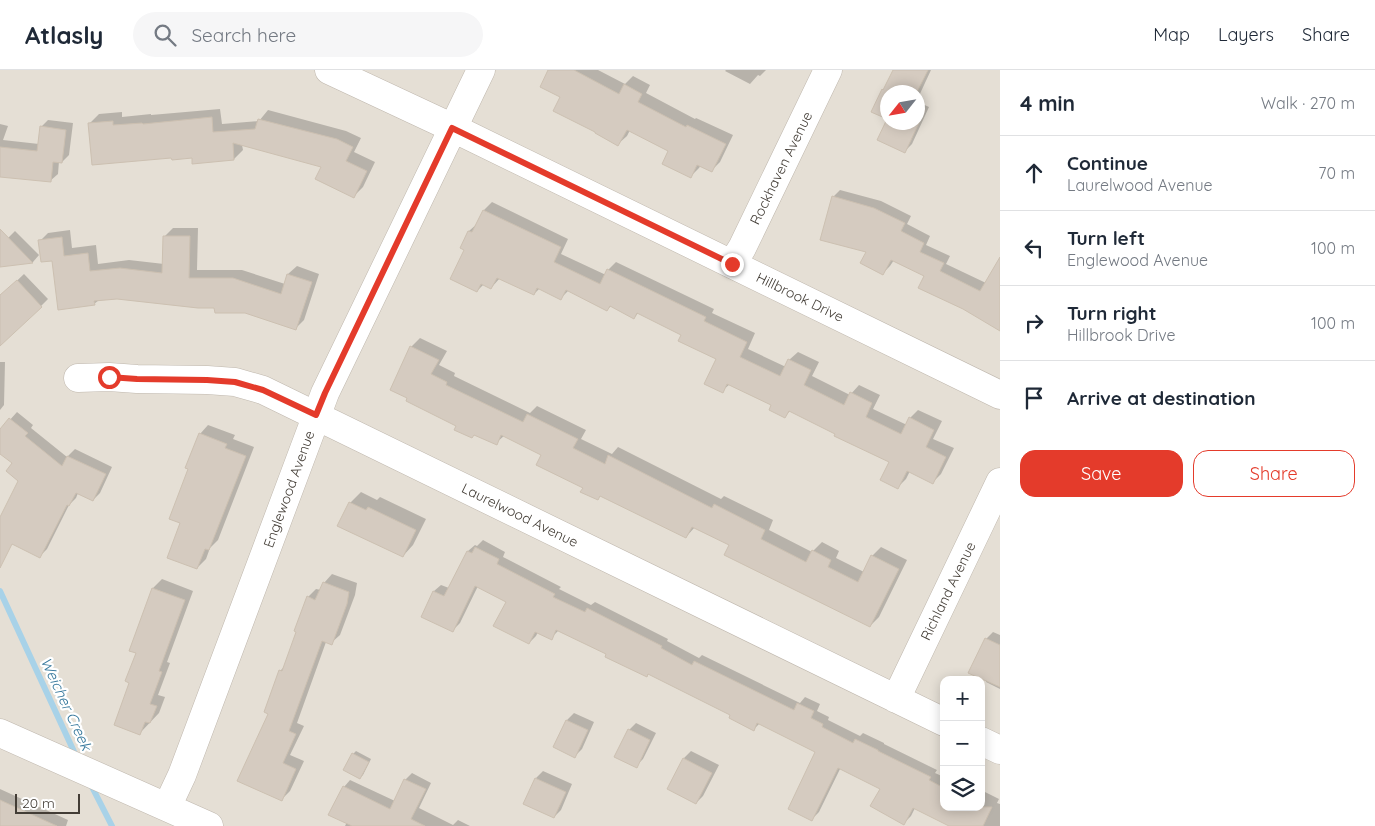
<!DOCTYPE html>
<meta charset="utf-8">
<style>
:root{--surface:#fff;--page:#f6f6f7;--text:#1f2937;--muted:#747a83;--line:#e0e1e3;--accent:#e43b2b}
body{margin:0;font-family:Quicksand,sans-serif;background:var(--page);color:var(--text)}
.controls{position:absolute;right:15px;bottom:15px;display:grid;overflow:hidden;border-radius:10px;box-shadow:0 2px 12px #0003}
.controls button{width:45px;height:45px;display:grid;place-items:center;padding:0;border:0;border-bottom:1px solid var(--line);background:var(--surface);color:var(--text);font:25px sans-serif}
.compass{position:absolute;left:880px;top:15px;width:45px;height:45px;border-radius:50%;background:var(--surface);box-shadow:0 2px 12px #0003;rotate:239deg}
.scale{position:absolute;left:15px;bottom:12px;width:65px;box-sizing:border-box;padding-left:5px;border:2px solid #433d36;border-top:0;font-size:14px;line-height:18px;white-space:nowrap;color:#433d36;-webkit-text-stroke:4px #fff;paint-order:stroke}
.stop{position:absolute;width:15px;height:15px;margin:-11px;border:4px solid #e43b2b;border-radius:50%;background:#fff}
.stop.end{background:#e43b2b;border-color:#fff;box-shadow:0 1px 5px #0008}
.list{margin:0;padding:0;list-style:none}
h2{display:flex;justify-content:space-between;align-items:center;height:65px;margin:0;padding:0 20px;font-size:21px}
h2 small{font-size:16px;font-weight:400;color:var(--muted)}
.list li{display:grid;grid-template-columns:32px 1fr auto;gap:15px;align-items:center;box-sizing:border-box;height:75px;padding:0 20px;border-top:1px solid var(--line)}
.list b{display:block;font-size:19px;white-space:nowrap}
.list p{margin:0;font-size:16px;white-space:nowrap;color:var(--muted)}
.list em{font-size:16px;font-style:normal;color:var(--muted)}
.actions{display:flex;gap:10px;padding:15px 20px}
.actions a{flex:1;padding:11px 0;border:1px solid var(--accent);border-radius:15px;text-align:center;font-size:18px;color:var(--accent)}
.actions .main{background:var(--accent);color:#fff}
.icon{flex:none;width:28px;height:28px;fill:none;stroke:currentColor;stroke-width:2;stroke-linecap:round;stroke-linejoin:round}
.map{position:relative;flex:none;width:1000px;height:756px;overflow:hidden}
header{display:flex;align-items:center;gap:30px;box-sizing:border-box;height:70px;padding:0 25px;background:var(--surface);border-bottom:1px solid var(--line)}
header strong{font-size:24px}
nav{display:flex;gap:28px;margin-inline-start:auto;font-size:18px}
.search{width:350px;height:45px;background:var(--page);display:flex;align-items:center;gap:12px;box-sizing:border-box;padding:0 18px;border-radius:28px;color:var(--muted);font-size:19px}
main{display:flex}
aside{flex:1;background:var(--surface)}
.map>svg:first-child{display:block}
.residential{fill:#e5dfd5;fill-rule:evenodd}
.shadow{fill:#0003}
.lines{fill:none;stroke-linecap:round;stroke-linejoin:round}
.stream{stroke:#a8d2e8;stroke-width:6}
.building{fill:#d5cbc0;stroke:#ccc0b1}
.minor-casing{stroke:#bfb7ad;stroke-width:29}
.minor{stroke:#fff;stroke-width:28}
.route{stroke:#e43b2b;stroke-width:6}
.labels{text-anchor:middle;stroke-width:4.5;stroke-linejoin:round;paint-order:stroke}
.street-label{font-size:14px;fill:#433d36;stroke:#fff}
.water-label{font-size:15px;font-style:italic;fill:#38799d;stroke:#fff}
</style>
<header>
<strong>Atlasly</strong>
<div class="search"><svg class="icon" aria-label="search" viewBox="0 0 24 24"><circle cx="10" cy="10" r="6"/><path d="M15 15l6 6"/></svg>Search here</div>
<nav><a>Map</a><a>Layers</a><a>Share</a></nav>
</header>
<main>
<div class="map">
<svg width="1000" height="756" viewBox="0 0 1000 756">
<rect width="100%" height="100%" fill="#f1ede6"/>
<path class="residential" d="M0,0H1000V756H0ZM888,22H918V52H888ZM944,610H981V737H944Z"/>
<path class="shadow" d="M550,0H598L625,14L633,6L650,15L646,23L695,49L696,48L733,65L720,92L712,100L701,95L699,98L690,107L670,81L630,60L627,66L618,74L562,27Z
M726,0H766L760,6L758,5L750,14L725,1Z
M894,0H931L918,28V22H888L883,20L886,17Z
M918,32L929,37L912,74L905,81L888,52H918Z
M220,39L222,54L259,51L268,40L346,61L361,68L354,82L375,92L363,117L353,127L323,96L242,75L243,80L234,89L173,86L90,53L99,44L122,42V47L151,44V45Z
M48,50L73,53L69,85L62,92L59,91L58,104L50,111L0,106V54L8,56L3,70L39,74L41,57Z
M840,120L881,131L911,146L907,154L930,166L926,175L950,186L946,194L986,213L1000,191V258L926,205L894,190L890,196L883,203L867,182L833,127Z
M492,132L568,169L561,184L606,205L608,200L616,192L714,239L712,243L755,263L748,279L786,297L789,290L798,282L819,292L812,306L850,325L859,315L880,325L873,339L907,355L910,348L918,340L942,351L933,369L954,378L941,404L933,412L910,401L906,409L898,417L891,392L791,340L785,346L773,335L730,314L722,321L718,288L683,264L639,242L634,248L611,236L607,240L569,220L561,228L540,218L534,224L500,208L491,218L484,214L477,221L466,179L461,177L469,161L478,153L484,140Z
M173,158H198L197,200H242L285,214L288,204L297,196L319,204L304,250L296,258L245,242L216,237L117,227L99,230L94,234L54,190L40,171L48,163L70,160L72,178L96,175L98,194L129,190L164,194L165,166Z
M15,161L39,185L33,192L0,196V176Z
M24,204L48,229L41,236L0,260V227Z
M420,268L447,281L439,295L455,303L454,306L530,343L537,336L586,360L581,369L612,384L618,377L721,429L724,426L773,450L769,460L812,482L822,472L839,481L836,488L864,502L872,486L881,477L907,490L879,547L870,556L731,474L695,457L686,467L601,425L597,429L543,384L505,365L496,373L458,355L411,277Z
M0,292H5L4,335L0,340Z
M17,342L33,355L31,358L67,387L75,379L112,397L100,423L93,430L78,423L76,428L69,435L47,479L40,486L0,460V450L19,410L14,393L0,382V361Z
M208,355L235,365L233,369L254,377L218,470L210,478L206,489L197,498L181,452L189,398L200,364Z
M361,422L377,430L380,427L426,449L413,475L403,486L339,455L350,433Z
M483,470L505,482L503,487L561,517L559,519L591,535L595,532L668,569L667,571L699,588L702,585L800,633L805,627L820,634L817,641L829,647L828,650L860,666L863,663L884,673V674L937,700L935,703L944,707V737H981V720L999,729L997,733L1000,734V756H952L915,738L911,746L904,753L882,718L841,697L819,742L812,749L817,682L760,653L754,659L732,645L649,603L647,606L608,584L559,560L551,568L538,562L536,566L529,573L508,531L478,516L460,553L453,560L423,546L434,521L441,515L449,518L468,481L475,475L477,476Z
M332,504L357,513L355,525L340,565L331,573L326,572L297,653L304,656L290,685L304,691L290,721L281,730L270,643L280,601L286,595L308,527L316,519L321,520L324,513Z
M162,509L193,521L167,592L170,593L158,625L165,627L159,643L140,663L131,612L138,582L131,580L153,518Z
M993,562L1000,565V619L986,612V569Z
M574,643L594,652L582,679L575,686L555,676L567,650Z
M636,653L656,663L643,689L636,696L629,660Z
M356,681L371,689L363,705L360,708L353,684Z
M691,681L719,695L703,726L696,733L684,688Z
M543,701L572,714L561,740L554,747L536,708Z
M412,703L431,713L419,738L453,755L458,750L470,756H345L347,752L344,717L350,710L395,731L405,710Z
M0,719L68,750L66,756H0Z"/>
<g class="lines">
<path class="stream" d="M0,521L76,686
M90,713L112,756"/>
</g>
<path class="building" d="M548,0H574L619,24L624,14L642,24L638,32L686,57L687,55L726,74L712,102L697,95L691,108L662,94L668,81L627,60L618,76L595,63V62L553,41L560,27L540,17Z
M893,0H928L917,22H888V52H918V36L925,40L905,83L877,70L887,49L871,42L882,19L883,20Z
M212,47L213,62L255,59L258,49L337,69L353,77L346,91L367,101L354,128L315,109L321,97L233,73L234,90L192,94V88L172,90L171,88L92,95L88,53L113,51V55L142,53L143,54Z
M40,56L66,60L62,93L53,92L51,112L0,107V77L37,81Z
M832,126L874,138L905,153L901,161L924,173L920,182L944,193L940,201L980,221L1000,187V261L963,239L918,218L924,206L891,190L883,205L860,193L866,182L820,170Z
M483,140L561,177L554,192L600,214L607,199L706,247L704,251L747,272L740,287L780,306L788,289L811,300L804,315L844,335L850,322L872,333L866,347L901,364L909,347L934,360L926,377L946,387L933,414L907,401L898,419L880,410L889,392L834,366L835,364L789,341L785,348L769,340L771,335L727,314L723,323L704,314L716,289L678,271L681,265L637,243L634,249L610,236L607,241L566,220L561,230L537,218L534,225L497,208L491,219L481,214L477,222L450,209L464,180L460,178L468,161L472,162Z
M0,159L33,193L0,197Z
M163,166H190L189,208H233L281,224L287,204L312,212L296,260L245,243H215L214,238H198L117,229L94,231L95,235L58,240L52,191L41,192L38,170L62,167L64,186L88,183L90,201L120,198L162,203Z
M17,210L42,237L0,276V225Z
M410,276L439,290L431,304L447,312L446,315L523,352L527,344L578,369L573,378L605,394L608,385L712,438L714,434L765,460L761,469L806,492L812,480L831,490L828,497L858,512L871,485L899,499L870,557L724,485L729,475L692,457L686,468L600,426L598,430L580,422L583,418L536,395L541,385L501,365L497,375L474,365L472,368L454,360L456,356L406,331L407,328L390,320Z
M9,348L28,363L25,366L62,396L67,386L106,404L93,431L76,423L69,436L67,435L40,488L12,474L0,498V447L18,411L6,401L12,393L0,384V359Z
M199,363L227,374L225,378L246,386L209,480L205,479L197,499L167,488L180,453L169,449L188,399L185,398Z
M349,432L366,440L368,437L416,460L403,487L337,456Z
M475,477L499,489L497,494L555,524L553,527L585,542L587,538L662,576L661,578L692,595L694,591L794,640L797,633L814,641L811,648L823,654L822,657L853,673L855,669L878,680V681L931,707L929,710L944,718V737H992L983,756H949L913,738L904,755L870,736L880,719L838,698L812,751L788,739L815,682L757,653L754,661L729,648L730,645L648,604L647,607L605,587L606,584L556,560L552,570L535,562L529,574L493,556L506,532L475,516L453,562L421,547L433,521L444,526L467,481L472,483Z
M323,512L349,522L347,534L332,575L322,571L289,661L296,664L283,693L296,699L282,731L237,711L268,644L264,642L279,600L282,601L296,562L294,561L307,526L315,530Z
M152,518L185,530L159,601L162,602L150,634L157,636L150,653L145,652L140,665L114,655L129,613L125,611L136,583L129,581Z
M985,568L1000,575V617L968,603Z
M566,650L588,660L575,688L553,677Z
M628,659L650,670L637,698L614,687Z
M352,683L369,692L360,709L343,700Z
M683,688L712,703L696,734L667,719Z
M535,708L566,722L554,748L523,734Z
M404,709L426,719L411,749L425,756H352L328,745L343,716L390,739Z
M0,730L57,756H0Z"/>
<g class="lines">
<defs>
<path id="minor" d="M329,0L453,58L1000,325
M732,194L742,178L828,0
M78,308L109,307L137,309L207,310L235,312L263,320L944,652
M896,629L1000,412
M0,663L209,756
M981,671L1000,680
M167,737L182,705L325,323L481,0"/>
</defs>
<use href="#minor" class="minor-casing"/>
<use href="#minor" class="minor"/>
</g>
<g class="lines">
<path class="route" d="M109,307L137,309L207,310L235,312L263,320L316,345L325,323L452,58L732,194"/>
</g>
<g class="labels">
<g class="street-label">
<text transform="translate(781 98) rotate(-64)" y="5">Rockhaven Avenue</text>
<text transform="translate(800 227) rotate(26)" y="5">Hillbrook Drive</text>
<text transform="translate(289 419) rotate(-70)" y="5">Englewood Avenue</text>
<text transform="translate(520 445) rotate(26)" y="5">Laurelwood Avenue</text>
<text transform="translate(948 521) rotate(-64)" y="5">Richland Avenue</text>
</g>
<g class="water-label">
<text transform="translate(66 634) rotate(65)" y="5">Weicher Creek</text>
</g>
</g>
</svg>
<div class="controls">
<button>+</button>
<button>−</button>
<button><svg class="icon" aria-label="layers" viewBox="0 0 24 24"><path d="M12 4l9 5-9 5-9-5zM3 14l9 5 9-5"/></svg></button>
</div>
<svg class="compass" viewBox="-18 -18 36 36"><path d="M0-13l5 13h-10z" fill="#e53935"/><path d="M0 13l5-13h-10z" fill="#747a83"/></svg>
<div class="scale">20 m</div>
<div class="stop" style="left:109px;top:307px"></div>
<div class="stop end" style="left:732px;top:194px"></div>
</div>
<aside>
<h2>4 min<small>Walk · 270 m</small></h2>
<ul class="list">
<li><svg class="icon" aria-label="ahead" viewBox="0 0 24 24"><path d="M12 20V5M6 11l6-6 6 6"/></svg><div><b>Continue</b><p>Laurelwood Avenue</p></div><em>70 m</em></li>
<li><svg class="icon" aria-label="left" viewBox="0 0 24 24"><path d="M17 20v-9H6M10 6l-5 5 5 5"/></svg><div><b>Turn left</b><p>Englewood Avenue</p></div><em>100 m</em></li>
<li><svg class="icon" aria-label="right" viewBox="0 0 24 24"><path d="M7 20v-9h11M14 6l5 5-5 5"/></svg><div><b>Turn right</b><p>Hillbrook Drive</p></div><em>100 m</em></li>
<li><svg class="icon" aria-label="arrive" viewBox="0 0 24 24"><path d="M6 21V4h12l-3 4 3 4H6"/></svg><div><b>Arrive at destination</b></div></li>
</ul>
<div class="actions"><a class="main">Save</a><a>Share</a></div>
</aside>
</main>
